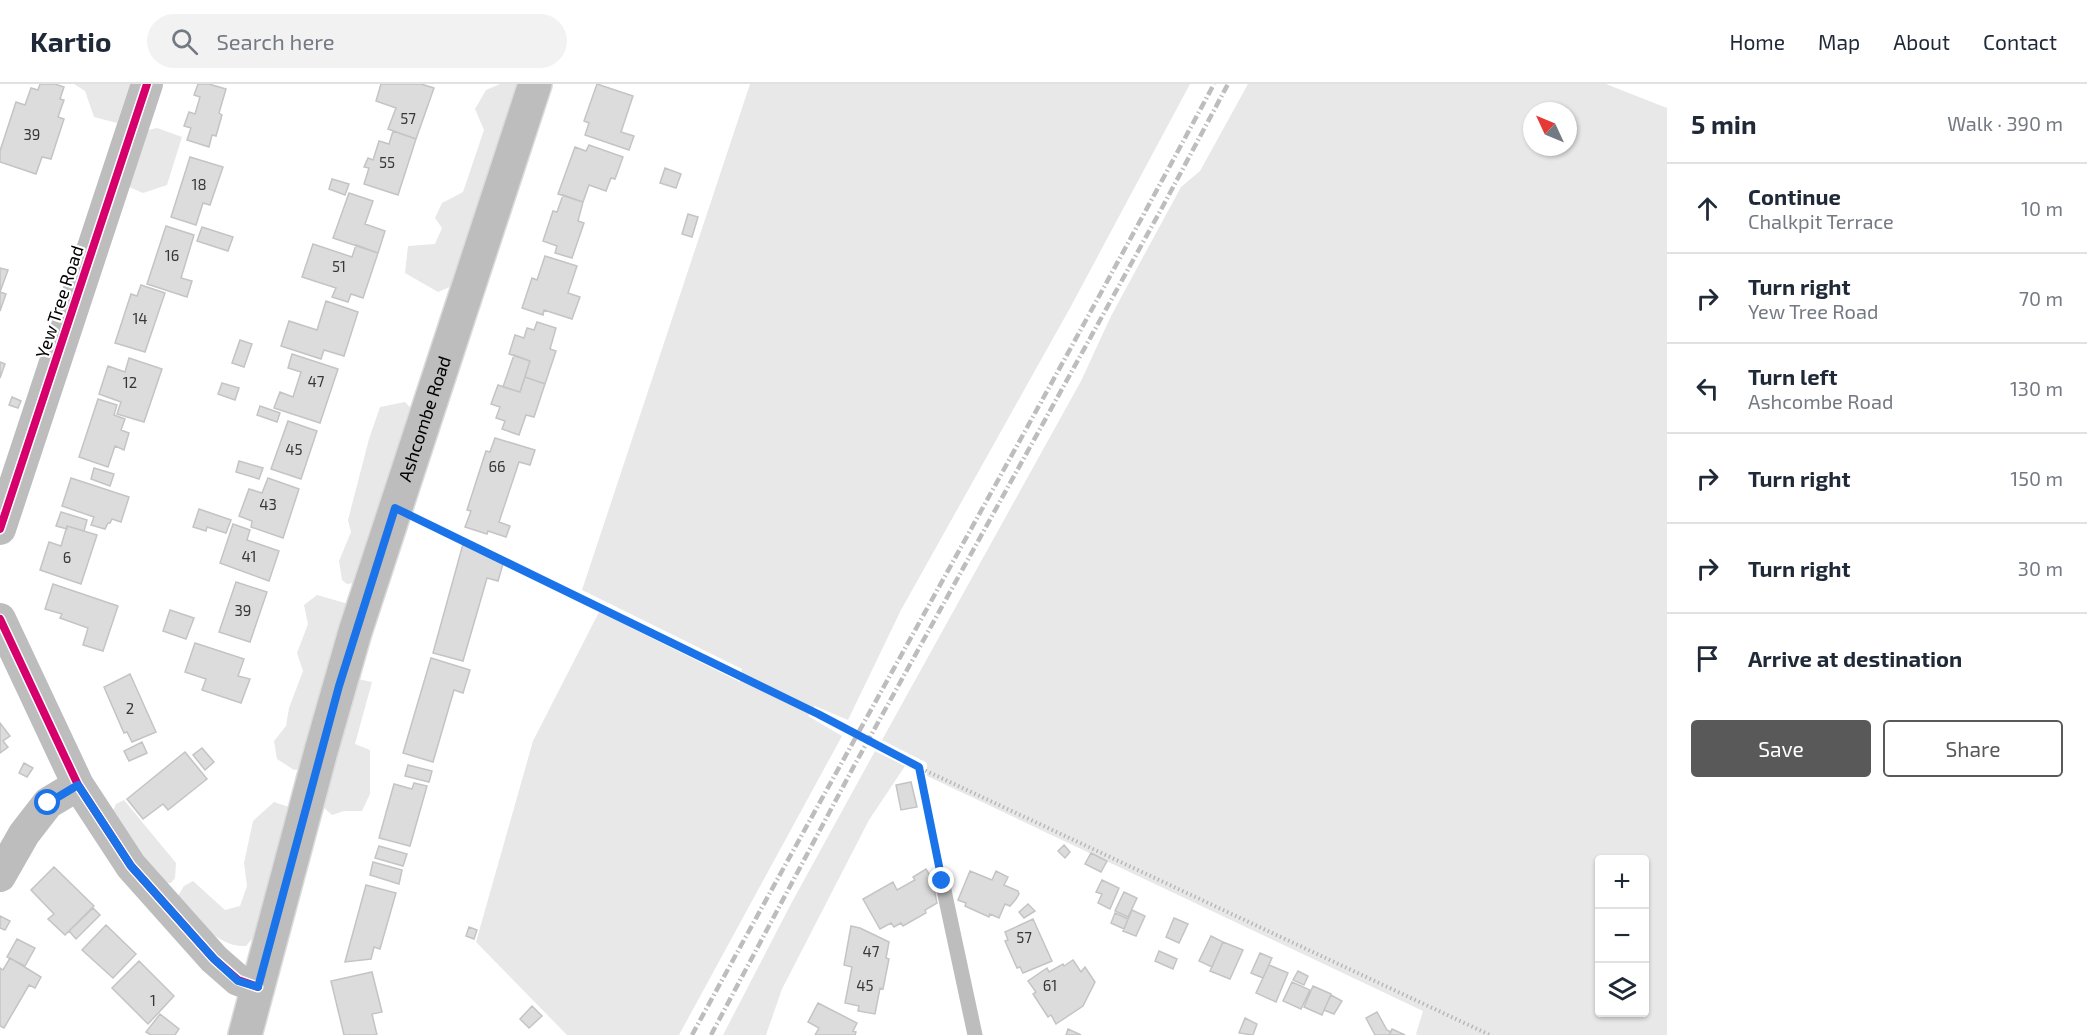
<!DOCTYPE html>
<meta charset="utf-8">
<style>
:root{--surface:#fff;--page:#f2f2f3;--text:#1f2937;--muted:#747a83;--line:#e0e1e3;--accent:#595959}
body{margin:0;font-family:"Exo 2",sans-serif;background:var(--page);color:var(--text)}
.controls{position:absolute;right:18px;bottom:18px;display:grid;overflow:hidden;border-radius:6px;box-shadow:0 2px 4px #0004}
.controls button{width:54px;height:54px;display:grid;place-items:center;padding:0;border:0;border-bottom:2px solid var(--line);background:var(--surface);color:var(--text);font:30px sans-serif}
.compass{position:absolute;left:1523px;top:18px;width:54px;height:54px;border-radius:50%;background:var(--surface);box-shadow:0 2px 4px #0004;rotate:314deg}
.stop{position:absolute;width:18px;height:18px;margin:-14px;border:4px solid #1a73e8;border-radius:50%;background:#fff}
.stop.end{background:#1a73e8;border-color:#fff;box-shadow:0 2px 6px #0008}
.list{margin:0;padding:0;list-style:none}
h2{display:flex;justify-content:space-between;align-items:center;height:78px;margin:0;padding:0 24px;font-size:26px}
h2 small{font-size:20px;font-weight:400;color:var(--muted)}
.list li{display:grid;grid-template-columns:39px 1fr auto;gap:18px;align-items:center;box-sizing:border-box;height:90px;padding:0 24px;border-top:2px solid var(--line)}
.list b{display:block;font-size:22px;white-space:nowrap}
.list p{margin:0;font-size:20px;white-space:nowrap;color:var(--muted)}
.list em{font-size:20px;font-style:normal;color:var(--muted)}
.actions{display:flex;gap:12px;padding:18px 24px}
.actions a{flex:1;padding:14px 0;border:2px solid var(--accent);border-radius:6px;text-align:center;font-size:21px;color:var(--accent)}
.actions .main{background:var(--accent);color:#fff}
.icon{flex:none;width:33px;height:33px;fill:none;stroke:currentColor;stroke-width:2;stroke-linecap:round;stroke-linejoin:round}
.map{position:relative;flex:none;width:1667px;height:951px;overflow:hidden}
header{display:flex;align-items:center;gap:36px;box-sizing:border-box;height:84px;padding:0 30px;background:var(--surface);border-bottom:2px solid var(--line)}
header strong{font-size:28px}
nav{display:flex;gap:33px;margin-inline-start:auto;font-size:21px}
.search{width:420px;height:54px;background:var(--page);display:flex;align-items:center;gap:15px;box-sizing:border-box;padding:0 21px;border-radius:33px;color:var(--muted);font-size:22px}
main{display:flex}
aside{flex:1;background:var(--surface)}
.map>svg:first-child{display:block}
.green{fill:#e8e8e8;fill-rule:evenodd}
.building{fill:#dcdcdc;stroke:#c4c4c4;stroke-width:1.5}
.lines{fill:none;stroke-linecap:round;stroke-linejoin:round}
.primary-casing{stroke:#dbdbdb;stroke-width:36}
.path{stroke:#b8b8b8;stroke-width:4;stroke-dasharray:1.5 3;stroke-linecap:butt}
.lane{stroke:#bdbdbd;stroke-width:15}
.street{stroke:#bdbdbd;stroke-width:32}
.primary{stroke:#bdbdbd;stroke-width:33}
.rail{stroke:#bdbdbd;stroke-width:4.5;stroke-dasharray:9 3 1.5 3;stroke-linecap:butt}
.path-bridge{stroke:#b8b8b8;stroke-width:4;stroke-dasharray:1.5 3;stroke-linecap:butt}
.cycleway-casing{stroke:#fff;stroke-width:11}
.cycleway{stroke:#d6006c;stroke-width:8}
.route{stroke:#1a73e8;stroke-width:8}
.labels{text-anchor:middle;stroke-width:4.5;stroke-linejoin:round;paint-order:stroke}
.number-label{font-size:15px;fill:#373737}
.street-label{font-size:18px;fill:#000;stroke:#fff}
</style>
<header>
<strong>Kartio</strong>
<div class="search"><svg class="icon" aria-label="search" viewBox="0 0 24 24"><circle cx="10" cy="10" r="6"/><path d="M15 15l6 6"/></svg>Search here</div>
<nav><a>Home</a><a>Map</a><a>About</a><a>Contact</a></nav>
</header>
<main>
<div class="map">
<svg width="1667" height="951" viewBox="0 0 1667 951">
<rect width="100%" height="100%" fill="#fff"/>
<path class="green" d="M74,0H130L117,39L94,33L85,7Z
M500,0H521L452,202L438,208L405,189L408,162L435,160L442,144L435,134L442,119L463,108L484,46L475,25L486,6Z
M750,0H1190L1070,224L901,526L848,636L815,622L808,632L842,652L679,951H567L476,858L533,657L599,528L740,598L742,585L582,506Z
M1248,0H1606L1667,24V951H1418L1416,950L1423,927L927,692V679L882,656L1081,297L1111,232L1181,103L1200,87ZM1532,27H1568V63H1532ZM1600,776H1644V928H1600Z
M157,44L182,53L167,101L143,109L129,103L148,46Z
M405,318L415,328L360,498L347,500L342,496L339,477L351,448L348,436L369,355L380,323Z
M317,511L352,521L305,684L294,686L277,675L274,657L286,642L289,624L303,587L297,569L308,540L304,521Z
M353,594L372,598L355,660L370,666V710L362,727H344L332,731L321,721Z
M875,667L905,682L869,736L782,905L766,951H723L792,818Z
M124,716L176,779L175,794L171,799H164L138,768L112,729L116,720Z
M274,718L292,724L262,838L252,855L246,862C218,864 193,833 178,812L184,802L193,797L225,826L240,822L247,802L244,779L253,737Z"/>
<path class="building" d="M40,0H55L64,3L60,15L64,16L58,33L64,35L51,75L42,73L36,90L0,78V67L16,18L25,21L31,4L38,6Z
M198,0H209L226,5L219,29L222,31L216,52L212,51L209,63L187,56L191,44L184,42L189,28L195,30L200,13L194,11Z
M381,0H421L434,4L416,55L388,45L396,24L376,17Z
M597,0L633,12L621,48L634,52L629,66L585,51L589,39L584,37Z
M393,47L416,55L398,111L364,100L369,84L364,83L368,74L373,76L379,57L389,60Z
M589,61L623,73L615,95L611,94L606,107L589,101L583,118L558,110L575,63L586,67Z
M190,73L223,83L210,121L203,119L196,141L171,133Z
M665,84L681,90L676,104L660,99Z
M332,95L349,100L345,111L329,105Z
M349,109L373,117L365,140L385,147L378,169L333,154Z
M563,111L583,118L578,137L584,139L572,174L555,169L557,162L543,157L553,127L557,128Z
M688,130L698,133L692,153L682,150Z
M166,142L194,151L181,194L192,197L187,213L147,200Z
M202,143L233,153L228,167L197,157Z
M313,160L352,173L356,161L378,169L363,214L351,210L348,218L332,213L336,204L302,193Z
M545,172L577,182L568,209L580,213L572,235L544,226L543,231L522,224L532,194L537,196Z
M0,184L8,186L0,208L6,210L0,227Z
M141,201L165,209L145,268L115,259L131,210L137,212Z
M326,217L358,228L344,272L324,266L321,275L281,262L289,237L317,246Z
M537,238L556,244L550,265L556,267L545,300L525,293L530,277L509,270L515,251L524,254L527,244L534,246Z
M240,256L252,260L244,283L232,279Z
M292,270L338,285L320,339L274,324L280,308L293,313L301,288L288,284Z
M514,271L530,277L520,308L503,303Z
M129,274L162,285L144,338L117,330L121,318L99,310L108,282L125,288Z
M0,278L5,280L0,294Z
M525,293L545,300L534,333L526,331L519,351L502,345L505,337L496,334L500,323L491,320L498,301L520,308Z
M222,299L239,304L235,316L218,310Z
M12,313L21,317L18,324L9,321Z
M98,315L117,321L114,331L125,335L121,346L129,349L124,366L115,362L108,383L79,373Z
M260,322L280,329L277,338L257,331Z
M288,337L317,347L301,395L271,385Z
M495,354L535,366L530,381L519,378L499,438L510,442L506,453L488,447L487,450L465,443L471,427L467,426L486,367L490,368Z
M239,377L263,384L259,395L236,388Z
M94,384L114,390L110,402L91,395Z
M71,394L129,413L121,438L112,435L110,439H108L105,445L91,441L94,433L62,422Z
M268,394L299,405L283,454L251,443L252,437L239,432L249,405L262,409Z
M199,425L231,436L226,449L207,443L206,447L193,443Z
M61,428L87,436L84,447L67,442V445L56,442Z
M233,440L250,446L247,456L279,467L269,497L220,479Z
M67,442L97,451L81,500L40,486L49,458L61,462Z
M463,460L503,480L498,497L487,494L463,577L433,569Z
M236,498L267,508L250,558L219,548Z
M53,500L118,522L103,567L83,561L88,544L60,534L62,530L45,525Z
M170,526L194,534L186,555L163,547Z
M195,559L244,575L238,592L250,595L241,619L202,606L206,595L185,588Z
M431,574L470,586L463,609L454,606L433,678L403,669Z
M130,590L156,648L132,658L127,648L124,649L104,603Z
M0,639L10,652L3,657L8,663L0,669Z
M142,658L147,669L129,677L124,667Z
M202,664L214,678L205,686L193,671Z
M185,668L207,695L168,726L163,720L143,735L127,715Z
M24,679L33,684L27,693L19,689Z
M408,681L432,687L429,698L405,692Z
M911,698L917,723L901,726L896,701Z
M414,699L427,702L410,762L379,754L394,700L412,705Z
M1064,761L1070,768L1065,774L1058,767Z
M379,762L407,770L403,782L375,774Z
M1091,769L1107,777L1101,788L1085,780Z
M373,778L402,786L399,800L370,791Z
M54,783L94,822L65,851L48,835L54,830L31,806Z
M926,785L932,795L937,819L925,826L926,829L903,842L901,839L894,843L891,839L880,845L863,815L893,798L897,806L915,796L913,793Z
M970,787L992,796L996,787L1008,793L1004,801L1018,807L1019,810L1016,815L1010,822L1005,820L999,834L990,830L989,833L965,822L966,819L958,816Z
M1102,796L1119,804L1110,825L1098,819L1102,810L1096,808Z
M366,801L396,809L380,865L374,863L371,875L345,878Z
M1124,808L1137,814L1128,833L1115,827Z
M1028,820L1035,827L1024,834L1019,828Z
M93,824L100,831L76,855L69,847Z
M1132,826L1145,832L1136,852L1123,847Z
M1115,829L1128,835L1124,845L1111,839Z
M0,832L10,837L5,846L0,844Z
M1174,834L1188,840L1179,859L1166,853Z
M1033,835L1052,877L1023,889L1020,883L1017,884L1005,857L1008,856L1005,848Z
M106,841L136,870L113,894L82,866Z
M851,842L860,844L889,858L886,874L889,875L883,905L880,904L875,930L858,927L859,922L845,919L852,883L844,881Z
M469,843L477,846L474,855L466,852Z
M1211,852L1223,858L1212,883L1199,877Z
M17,855L35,864L25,882L7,873Z
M1223,858L1243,866L1230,895L1210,887Z
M1159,867L1177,875L1173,885L1155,877Z
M1260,869L1272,874L1263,894L1251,889Z
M10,874L41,893L35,904L29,901L4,944L0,942V884L3,886Z
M1073,876L1081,888L1085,883L1095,898L1083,922L1056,940L1051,931L1048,933L1033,910L1036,908L1028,897L1047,884L1049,888L1063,880L1064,882Z
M139,877L174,912L148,940L112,904Z
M1269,881L1288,889L1276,918L1256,909Z
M1298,887L1308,892L1304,901L1293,896Z
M372,888L382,928L372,930L377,951H344L331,897Z
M1292,898L1310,906L1301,925L1283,917Z
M1313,902L1331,910L1322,931L1304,923Z
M1331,911L1342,917L1334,930L1324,926Z
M818,919L857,939L853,947L856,948L855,951H815L819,944L808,938Z
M532,922L542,932L529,944L520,935Z
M1377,928L1387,946L1391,948L1389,951H1375L1366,934Z
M160,930L179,945L175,951H151L146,948Z
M1245,934L1257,940L1253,951L1239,949Z
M1068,945L1081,951H1066Z
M1392,945L1405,951H1389Z"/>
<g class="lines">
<defs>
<g id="primary">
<path id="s1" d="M245,951L321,667L355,548L535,0"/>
</g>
</defs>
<use href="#primary" class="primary-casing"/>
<path class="path" d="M423,437L818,630
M905,677L1490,951
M919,683L938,778"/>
<path class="lane" d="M942,797L975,951"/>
<path class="street" d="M0,445L147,0
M0,535L78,701L131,782L214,875L238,896L258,903
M0,792L24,750L48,719L78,701"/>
<use href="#primary" class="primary"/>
<path class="rail" d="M692,951C865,634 1043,319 1214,0
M711,951L854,682L1163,122L1228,0"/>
<path class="path-bridge" d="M818,630L905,677"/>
<defs>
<path id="cycleway" d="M0,445L147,0
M0,535L78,701L131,782L214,875L238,896L258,903"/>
</defs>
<use href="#cycleway" class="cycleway-casing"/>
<use href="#cycleway" class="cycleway"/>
</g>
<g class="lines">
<path class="route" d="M48,719L78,701L131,782L214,875L238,897L258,903L339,602L395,424L818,630L919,683L942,797"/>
</g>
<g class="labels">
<g class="number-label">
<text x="408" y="40">57</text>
<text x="32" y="56">39</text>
<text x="387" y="84">55</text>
<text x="199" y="106">18</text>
<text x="172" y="177">16</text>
<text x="339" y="188">51</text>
<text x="140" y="240">14</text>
<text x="316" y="303">47</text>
<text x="130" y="304">12</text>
<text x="294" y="371">45</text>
<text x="497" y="388">66</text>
<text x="268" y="426">43</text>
<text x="249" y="478">41</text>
<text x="67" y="479">6</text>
<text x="243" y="532">39</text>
<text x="130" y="630">2</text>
<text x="1024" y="859">57</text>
<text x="871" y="873">47</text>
<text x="865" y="907">45</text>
<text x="1050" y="907">61</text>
<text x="153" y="922">1</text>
</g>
<g class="street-label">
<text transform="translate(60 218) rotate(-72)" y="6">Yew Tree Road</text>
<text dy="6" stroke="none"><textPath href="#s1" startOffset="642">Ashcombe Road</textPath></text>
</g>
</g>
</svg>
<div class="controls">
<button>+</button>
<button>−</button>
<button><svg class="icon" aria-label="layers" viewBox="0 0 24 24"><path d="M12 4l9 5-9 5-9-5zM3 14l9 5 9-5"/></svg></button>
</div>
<svg class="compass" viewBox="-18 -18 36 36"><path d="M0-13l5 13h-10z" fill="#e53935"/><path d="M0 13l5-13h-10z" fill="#747a83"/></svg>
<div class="stop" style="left:48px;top:719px"></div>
<div class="stop end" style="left:942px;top:797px"></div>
</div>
<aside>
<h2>5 min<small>Walk · 390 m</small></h2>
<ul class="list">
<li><svg class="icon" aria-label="ahead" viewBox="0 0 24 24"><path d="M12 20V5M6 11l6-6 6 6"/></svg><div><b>Continue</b><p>Chalkpit Terrace</p></div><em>10 m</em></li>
<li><svg class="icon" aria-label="right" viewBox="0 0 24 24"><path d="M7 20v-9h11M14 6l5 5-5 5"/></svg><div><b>Turn right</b><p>Yew Tree Road</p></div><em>70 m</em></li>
<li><svg class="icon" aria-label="left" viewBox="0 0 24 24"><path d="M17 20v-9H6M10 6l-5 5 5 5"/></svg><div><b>Turn left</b><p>Ashcombe Road</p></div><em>130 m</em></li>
<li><svg class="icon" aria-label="right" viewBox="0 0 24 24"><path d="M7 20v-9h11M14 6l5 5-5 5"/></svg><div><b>Turn right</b></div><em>150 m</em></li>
<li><svg class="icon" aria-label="right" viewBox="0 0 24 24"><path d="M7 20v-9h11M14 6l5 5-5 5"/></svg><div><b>Turn right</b></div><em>30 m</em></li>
<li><svg class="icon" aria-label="arrive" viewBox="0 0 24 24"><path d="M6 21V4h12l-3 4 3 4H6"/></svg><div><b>Arrive at destination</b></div></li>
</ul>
<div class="actions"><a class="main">Save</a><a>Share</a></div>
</aside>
</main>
